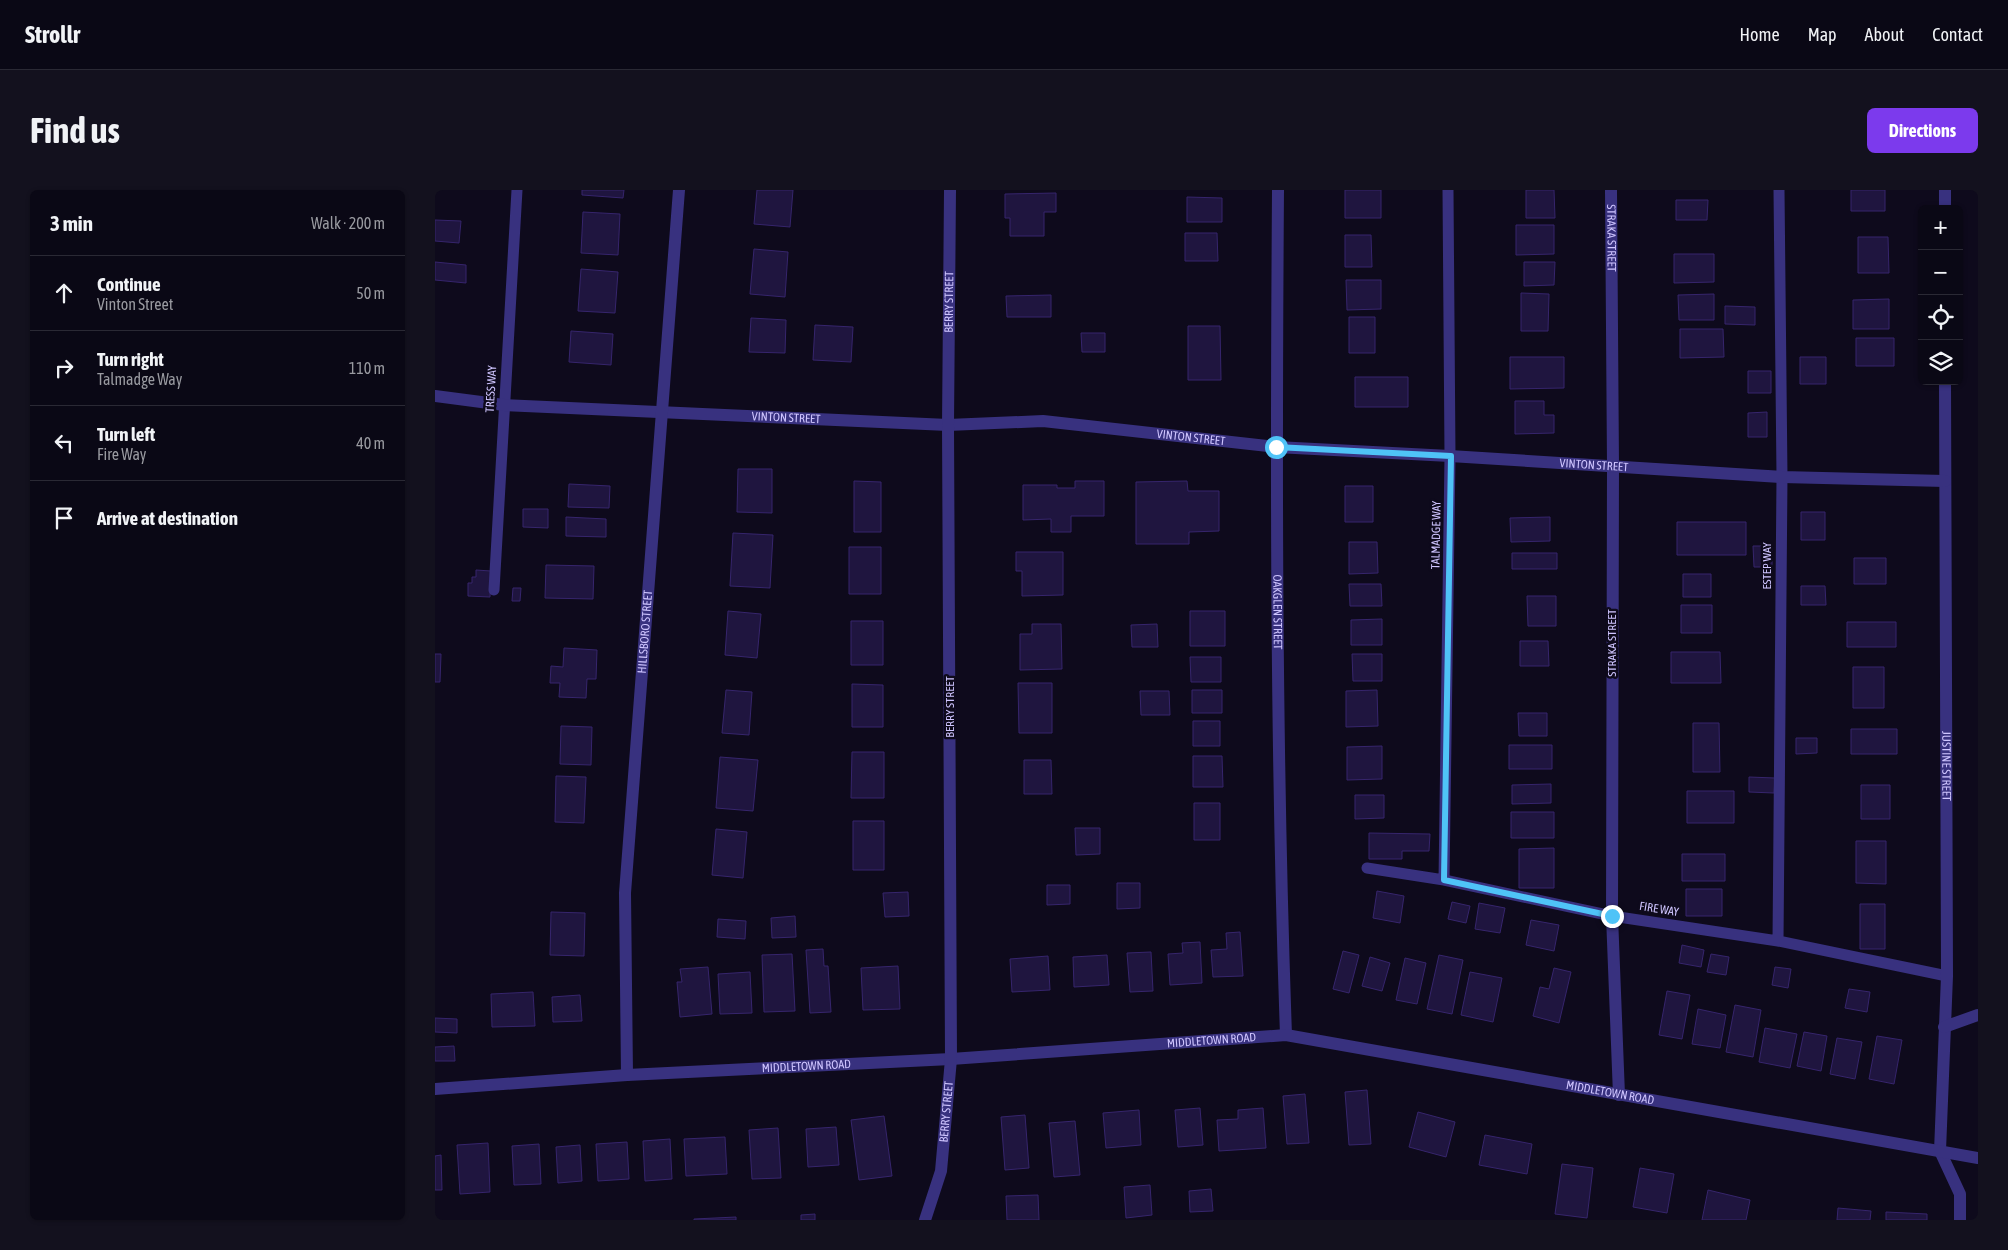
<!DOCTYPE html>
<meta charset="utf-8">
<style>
:root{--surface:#0a0815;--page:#13111e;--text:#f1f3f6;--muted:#999aa0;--line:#2a2934;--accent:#7c3aed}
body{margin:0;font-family:"Asap Condensed",sans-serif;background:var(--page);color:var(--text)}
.controls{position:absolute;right:15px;top:15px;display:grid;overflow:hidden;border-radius:8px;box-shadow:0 1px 4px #0004}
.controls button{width:45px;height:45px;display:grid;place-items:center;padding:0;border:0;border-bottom:1px solid var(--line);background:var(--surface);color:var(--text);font:25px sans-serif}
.stop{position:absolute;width:15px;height:15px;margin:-11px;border:4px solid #4fc3f7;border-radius:50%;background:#fff}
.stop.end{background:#4fc3f7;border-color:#fff;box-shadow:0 1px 5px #0008}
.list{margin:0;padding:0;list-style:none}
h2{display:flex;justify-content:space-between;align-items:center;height:65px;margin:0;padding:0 20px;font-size:21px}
h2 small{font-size:16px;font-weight:400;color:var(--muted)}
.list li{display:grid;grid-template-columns:32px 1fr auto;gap:15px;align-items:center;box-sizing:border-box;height:75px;padding:0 20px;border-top:1px solid var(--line)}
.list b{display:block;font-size:19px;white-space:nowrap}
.list p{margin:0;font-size:16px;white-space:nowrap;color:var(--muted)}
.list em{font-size:16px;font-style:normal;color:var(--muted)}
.icon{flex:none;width:28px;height:28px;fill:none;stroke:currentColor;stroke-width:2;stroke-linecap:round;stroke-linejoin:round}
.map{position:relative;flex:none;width:1543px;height:1030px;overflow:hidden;border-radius:8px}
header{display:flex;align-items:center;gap:30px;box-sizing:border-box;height:70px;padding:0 25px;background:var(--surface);border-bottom:1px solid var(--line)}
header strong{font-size:24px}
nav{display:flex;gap:28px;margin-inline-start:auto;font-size:18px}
.intro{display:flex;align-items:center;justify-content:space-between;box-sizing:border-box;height:120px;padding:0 30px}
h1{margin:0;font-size:35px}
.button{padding:12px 22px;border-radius:8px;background:var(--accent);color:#fff;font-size:18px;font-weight:700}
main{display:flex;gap:30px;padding:0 30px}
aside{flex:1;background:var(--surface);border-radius:8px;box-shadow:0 1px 4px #0004}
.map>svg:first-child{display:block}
.building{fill:#1f153f;stroke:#36256c}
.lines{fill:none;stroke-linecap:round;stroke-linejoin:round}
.service{stroke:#38317f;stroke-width:11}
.minor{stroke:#38317f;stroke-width:12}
.tertiary{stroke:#38317f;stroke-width:12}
.route{stroke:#4fc3f7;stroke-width:6}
.labels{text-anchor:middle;stroke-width:5;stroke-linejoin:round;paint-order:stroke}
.street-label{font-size:12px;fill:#cfc5ff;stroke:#0e0a1c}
</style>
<header>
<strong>Strollr</strong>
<nav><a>Home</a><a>Map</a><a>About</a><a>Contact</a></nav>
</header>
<div class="intro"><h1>Find us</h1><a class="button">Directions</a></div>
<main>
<aside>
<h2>3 min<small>Walk · 200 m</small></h2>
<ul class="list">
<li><svg class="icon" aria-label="ahead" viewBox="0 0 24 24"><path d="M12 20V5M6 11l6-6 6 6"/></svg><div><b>Continue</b><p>Vinton Street</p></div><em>50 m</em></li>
<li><svg class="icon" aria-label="right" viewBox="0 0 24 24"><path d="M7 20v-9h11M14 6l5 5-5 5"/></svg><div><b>Turn right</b><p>Talmadge Way</p></div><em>110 m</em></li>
<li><svg class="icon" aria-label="left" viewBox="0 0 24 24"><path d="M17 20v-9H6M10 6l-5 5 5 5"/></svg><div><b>Turn left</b><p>Fire Way</p></div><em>40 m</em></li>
<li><svg class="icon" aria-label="arrive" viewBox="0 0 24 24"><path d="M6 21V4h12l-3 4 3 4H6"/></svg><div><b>Arrive at destination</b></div></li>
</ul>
</aside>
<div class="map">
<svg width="1543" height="1030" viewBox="0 0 1543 1030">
<rect width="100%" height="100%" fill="#0e0a1c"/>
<path class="building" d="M147,0H189L188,8L147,5Z
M322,0H358L355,37L319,34Z
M910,0H946V28H910Z
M1091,0H1119L1120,28H1091Z
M1416,0H1450V21H1416Z
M621,3V22H609V46H575V28H570V4Z
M752,7L787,8V32H752Z
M1241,10H1273L1272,30H1241Z
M148,22L185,24L183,65L146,63Z
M0,30L26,31L24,53L0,51Z
M1081,35H1119V64L1081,65Z
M750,43H782L783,71H750Z
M910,45H936L937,77H910Z
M1423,47H1453L1454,83H1423Z
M319,59L353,62L350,107L315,104Z
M1239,64H1279V92L1239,93Z
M0,72L31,75V93L0,90Z
M1089,72H1120L1119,95L1089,96Z
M146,79L183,82L180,123L143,121Z
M911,90H946V119L912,120Z
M1086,103L1114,104L1113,141H1086Z
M1279,104V130H1244L1243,105Z
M616,105V127H572L571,106Z
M1454,109V139H1418V110Z
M1290,116L1320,117V135L1290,134Z
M914,127H940V163H914Z
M316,128L351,130L350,163L314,162Z
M380,135L418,137L416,172L378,170Z
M753,136H785L786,190H753Z
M1245,139H1288L1289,167L1245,168Z
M136,141L178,144L176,175L134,172Z
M646,143H670V162H647Z
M1421,148H1459V176H1421Z
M1075,167H1129V198L1075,199Z
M1365,167H1391V194H1365Z
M1313,181H1336V203H1313Z
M920,187H973V217H920Z
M1080,211H1109V225H1119V243L1080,244Z
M1332,222V247H1313V223Z
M303,279H337V323L302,322Z
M419,291L446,292V342H419Z
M640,291H669V326H636V342H616V329L588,330V295H622V298H640Z
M752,291L753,301H784V341L754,342V354H701V292Z
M134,294L175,296L174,318L133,317Z
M910,296H938V332H910Z
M88,319H113V338L88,337Z
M1366,322H1390V350H1366Z
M131,327L171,329V347L131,346Z
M1115,327V351L1076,352L1075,328Z
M1242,332H1311V365H1242Z
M298,343L338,345L335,398L295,396Z
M914,352H942L943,383L914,384Z
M1318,356H1337V377H1319Z
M414,357H446V404H414Z
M581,362H628V405L587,406V381H581Z
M1077,363H1122V379H1077Z
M1419,368H1451V394H1419Z
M111,375L159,376L158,409L110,408Z
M41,380L56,381L55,407L33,406V393H37V387H41Z
M1248,384H1276V407H1248Z
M914,394H946L947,416H915Z
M1366,396H1390L1391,415H1366Z
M78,398H86L85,411H77Z
M1092,406H1121V436H1093Z
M1246,415H1277V443H1246Z
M293,421L326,424L322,468L290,465Z
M755,421H790V456H755Z
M947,429V455H916V430Z
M416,431H448V475H416Z
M1412,432H1461V457H1412Z
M597,434H626L627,479L585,480V444H597Z
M722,434L723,457H697L696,435Z
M1085,451H1113L1114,476H1085Z
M129,458L162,460L161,489H152L151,508L124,507L125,493H115L116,476L128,477Z
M1236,462H1285L1286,493H1236Z
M0,464H6L5,492H0Z
M917,464H947V491H918Z
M755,467H786V492H756Z
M1418,477H1449V518H1418Z
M583,493H617V543H584Z
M417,494L448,495V537H417Z
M291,500L317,502L314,545L287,543Z
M757,500H787V523H757Z
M942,500L943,536L911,537V501Z
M705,501H734L735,525H706Z
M1083,523H1112V546H1084Z
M758,531H785V556H758Z
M1258,533H1284L1285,582H1258Z
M126,536L157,537L156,575L125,574Z
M1416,539H1462V564H1416Z
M1361,548H1382V563L1361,564Z
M1074,555H1117V579H1074Z
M947,556V589L912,590V557Z
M417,562H449V608H416Z
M758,566H787L788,597H758Z
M285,567L323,570L318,621L281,618Z
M589,570H616L617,604H589Z
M121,586L151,587L149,633L120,632Z
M1314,587L1340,588L1339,603L1314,602Z
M1116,594V613L1077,614V595Z
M1426,595H1455V629H1426Z
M1252,601H1299V633H1252Z
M920,605H949V628L920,629Z
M759,613H785V650H759Z
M1076,622H1119V648H1076Z
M418,631H449V680H418Z
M640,638H665V664L641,665Z
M281,639L312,642L308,688L277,685Z
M934,643L995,644L994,661H967V669H934Z
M1421,651H1451V694L1421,693Z
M1119,658V698H1084V659Z
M1247,664H1290V691H1247Z
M682,693H705V718L682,719Z
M612,695H635V714L612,715Z
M1251,699H1287V726H1251Z
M942,701L969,706L965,733L938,728Z
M473,702L474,726L450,727L448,703Z
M1017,712L1035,716L1031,733L1013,729Z
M1044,713L1070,718L1065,743L1040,739Z
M1425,714H1450V759H1425Z
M116,722L150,723L149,766L115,765Z
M360,726L361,747L337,748L336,728Z
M283,729L311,731L310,749L282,747Z
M1096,730L1124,735L1119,761L1091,755Z
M805,742L808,786L778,787L776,760L792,759L791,743Z
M765,752L767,793L735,795L733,764L748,763L747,753Z
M1247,755L1269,760L1266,777L1244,773Z
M388,759L389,776H393L396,822L375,823L371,760Z
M908,761L924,765L914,803L898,799Z
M716,762L718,801L695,802L692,763Z
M357,764L360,821L329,822L327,765Z
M1276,764L1294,767L1291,785L1272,782Z
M672,765L674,795L639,797L638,767Z
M1004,765L1028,770L1017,824L992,819Z
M613,766L615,800L577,802L575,769Z
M935,767L955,773L947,801L927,796Z
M970,768L991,773L982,814L961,810Z
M463,776L465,819L428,820L426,778Z
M273,777L277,824L245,827L242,792H247L245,779Z
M1340,777L1356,779L1353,798L1337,795Z
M1119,778L1136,782L1124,833L1098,826L1105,797L1114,799Z
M315,782L317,823L285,824L283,784Z
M1035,782L1067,788L1058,832L1026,825Z
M1414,799L1435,802L1432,822L1410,818Z
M1232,801L1255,805L1247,849L1224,845Z
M98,802L100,836L57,837L56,804Z
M145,805L147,831L118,832L117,807Z
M1300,815L1326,820L1318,867L1291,862Z
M1263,819L1291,825L1285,858L1257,854Z
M0,828L22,829V843L0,842Z
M1330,838L1362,844L1355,878L1324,872Z
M1369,842L1392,846L1386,881L1362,876Z
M1442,846L1467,850L1459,894L1434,889Z
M1402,848L1427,852L1420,889L1395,884Z
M19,856L20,871H0V857Z
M932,900L936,954L914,955L910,902Z
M870,904L874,953L852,954L848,906Z
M765,918L768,955L743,957L740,920Z
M828,918L831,958L784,961L782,930L803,929V920Z
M704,920L706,955L671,958L668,923Z
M983,922L1020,932L1011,967L974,957Z
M590,925L594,978L570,980L566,927Z
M449,926L457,986L424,990L416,930Z
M640,931L645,985L619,987L614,933Z
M401,937L404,975L373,977L371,939Z
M343,938L346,988L317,989L314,940Z
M1050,945L1097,954L1092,984L1044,975Z
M290,947L292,984L251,986L249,949Z
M235,949L237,989L210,991L208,951Z
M192,952L194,989L163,991L161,954Z
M53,953L55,1002L25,1004L22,955Z
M104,954L106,994L79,995L77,956Z
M145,955L147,991L123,993L121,957Z
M6,965L7,1000H0V966Z
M1127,974L1158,978L1152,1028L1120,1024Z
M1205,978L1239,984L1232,1023L1198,1017Z
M715,995L717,1025L691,1028L689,997Z
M776,999L778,1021L755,1022L754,1001Z
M1273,1000L1315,1010L1311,1030H1267Z
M603,1005L604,1030H572L571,1006Z
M1403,1018L1436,1021L1435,1030H1402Z
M1451,1022L1492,1024V1030H1451Z
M380,1024V1030H366V1025Z
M301,1027V1030H259V1029Z"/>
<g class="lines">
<path class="service" d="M59,400L82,0
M932,678L1009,690L1177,726L1343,751L1512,786
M1009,690L1015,266L1013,0
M1343,751L1347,287L1344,0"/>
<g class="minor">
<path id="s1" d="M843,0C841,282 841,564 851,845"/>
<path id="s2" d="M1176,0L1178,276L1177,726L1184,905"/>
<path d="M1510,0V19"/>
<path id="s3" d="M1510,191L1512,786L1505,961L1525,1004V1030"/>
<path id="s4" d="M0,206L69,215L513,235L608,231L841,257L1015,266L1347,287L1510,291"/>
<path d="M1509,837L1543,825"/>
<path id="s5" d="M192,885L190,703L244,0"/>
</g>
<g class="tertiary">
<path id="s6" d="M0,899L192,885L516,869L851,845L1543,968"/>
<path id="s7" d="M490,1030L506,981L516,869L513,235L515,0"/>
</g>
</g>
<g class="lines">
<path class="route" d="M841,257L1016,266L1009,690L1177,726"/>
</g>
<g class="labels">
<g class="street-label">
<text dy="4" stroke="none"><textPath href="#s2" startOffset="48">STRAKA STREET</textPath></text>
<text dy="4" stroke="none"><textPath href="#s7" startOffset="921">BERRY STREET</textPath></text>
<text transform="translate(56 199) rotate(-87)" y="4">TRESS WAY</text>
<text dy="4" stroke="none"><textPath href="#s4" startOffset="352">VINTON STREET</textPath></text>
<text dy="4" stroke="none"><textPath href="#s4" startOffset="758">VINTON STREET</textPath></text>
<text dy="4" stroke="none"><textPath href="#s4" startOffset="1162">VINTON STREET</textPath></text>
<text transform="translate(1001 345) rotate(-89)" y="4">TALMADGE WAY</text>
<text transform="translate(1332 376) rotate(-90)" y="4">ESTEP WAY</text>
<text dy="4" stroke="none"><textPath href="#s1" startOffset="422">OAKGLEN STREET</textPath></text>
<text dy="4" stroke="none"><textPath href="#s5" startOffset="444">HILLSBORO STREET</textPath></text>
<text transform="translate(1177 453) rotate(-90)" y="4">STRAKA STREET</text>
<text transform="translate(515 517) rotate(-90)" y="4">BERRY STREET</text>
<text dy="4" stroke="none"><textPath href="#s3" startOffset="385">JUSTINE STREET</textPath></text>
<text transform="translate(1224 719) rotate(9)" y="4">FIRE WAY</text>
<text dy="4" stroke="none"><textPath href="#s6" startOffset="778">MIDDLETOWN ROAD</textPath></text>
<text dy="4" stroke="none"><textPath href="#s6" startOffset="372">MIDDLETOWN ROAD</textPath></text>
<text dy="4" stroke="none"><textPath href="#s6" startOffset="1182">MIDDLETOWN ROAD</textPath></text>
<text dy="4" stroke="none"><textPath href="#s7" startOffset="111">BERRY STREET</textPath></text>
</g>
</g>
</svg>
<div class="controls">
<button>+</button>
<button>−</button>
<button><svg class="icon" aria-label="locate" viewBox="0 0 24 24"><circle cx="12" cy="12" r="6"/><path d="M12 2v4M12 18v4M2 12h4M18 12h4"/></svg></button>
<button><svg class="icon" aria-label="layers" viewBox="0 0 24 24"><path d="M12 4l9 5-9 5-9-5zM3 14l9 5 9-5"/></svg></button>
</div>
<div class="stop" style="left:841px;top:257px"></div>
<div class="stop end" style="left:1177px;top:726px"></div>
</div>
</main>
